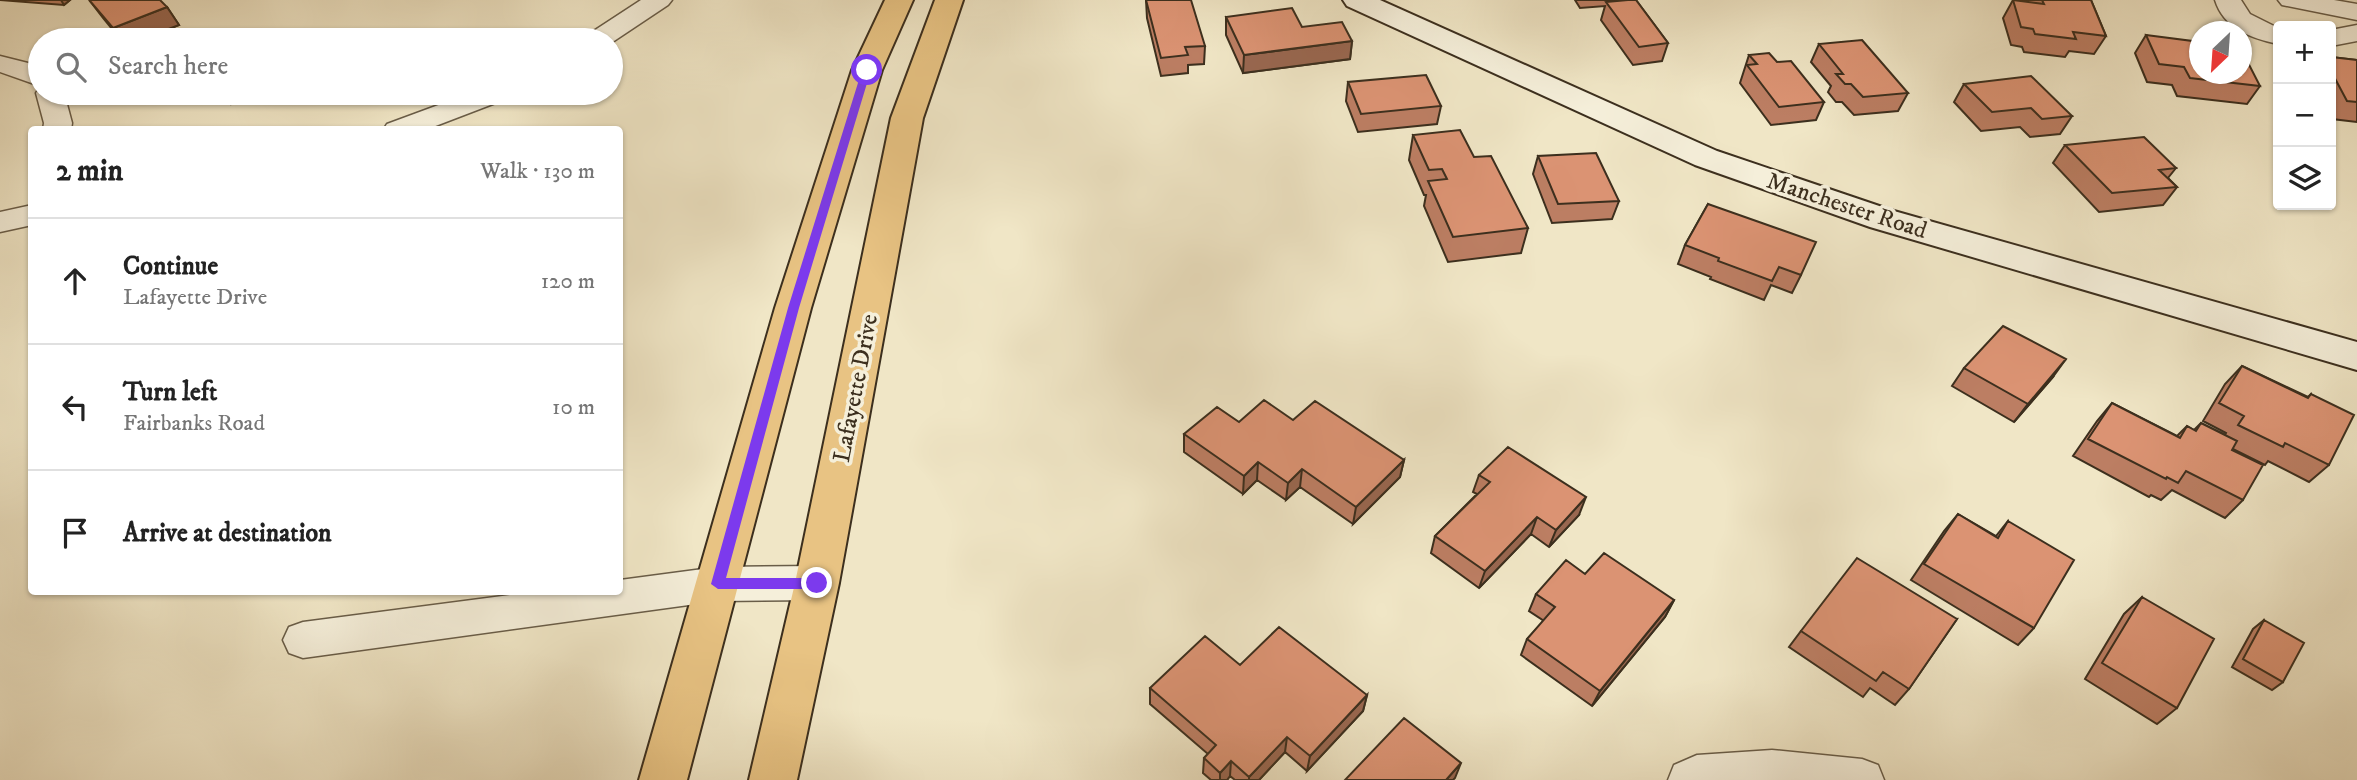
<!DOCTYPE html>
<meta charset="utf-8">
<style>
:root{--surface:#fff;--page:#f2f2f2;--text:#222;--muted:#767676;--line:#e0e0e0}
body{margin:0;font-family:"IM FELL DW Pica",serif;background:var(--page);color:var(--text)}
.controls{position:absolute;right:21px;top:21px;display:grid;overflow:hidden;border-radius:7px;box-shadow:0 2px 5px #0004}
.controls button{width:63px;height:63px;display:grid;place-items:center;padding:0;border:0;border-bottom:2px solid var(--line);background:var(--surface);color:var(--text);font:35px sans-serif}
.compass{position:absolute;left:2189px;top:21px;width:63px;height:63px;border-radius:50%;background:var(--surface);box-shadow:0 2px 5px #0004;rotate:205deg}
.stop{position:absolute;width:21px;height:21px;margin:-16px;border:5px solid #7c3aed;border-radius:50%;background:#fff}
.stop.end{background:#7c3aed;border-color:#fff;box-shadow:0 2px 7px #0008}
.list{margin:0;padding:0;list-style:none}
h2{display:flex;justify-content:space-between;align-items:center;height:91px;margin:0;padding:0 28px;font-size:30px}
h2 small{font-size:23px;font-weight:400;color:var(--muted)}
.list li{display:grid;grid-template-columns:46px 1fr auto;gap:21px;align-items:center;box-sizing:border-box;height:126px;padding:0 28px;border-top:2px solid var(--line)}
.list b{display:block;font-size:26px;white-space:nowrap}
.list p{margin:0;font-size:23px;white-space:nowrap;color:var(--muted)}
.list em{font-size:23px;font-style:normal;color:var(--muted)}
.icon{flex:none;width:38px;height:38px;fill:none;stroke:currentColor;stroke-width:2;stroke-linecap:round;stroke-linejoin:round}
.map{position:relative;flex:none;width:2357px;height:780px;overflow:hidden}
.search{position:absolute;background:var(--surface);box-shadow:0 2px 5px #0004;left:28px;top:28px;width:595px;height:77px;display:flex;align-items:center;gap:18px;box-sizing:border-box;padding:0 24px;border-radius:38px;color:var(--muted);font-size:26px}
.panel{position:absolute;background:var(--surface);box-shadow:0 2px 5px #0004;left:28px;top:126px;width:595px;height:469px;border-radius:7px}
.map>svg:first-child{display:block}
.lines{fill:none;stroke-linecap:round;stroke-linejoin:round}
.street-casing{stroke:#695d48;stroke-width:3}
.secondary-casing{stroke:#3c2f1e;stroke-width:4}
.primary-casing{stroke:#3c2f1e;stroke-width:4}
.street{fill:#f5efda;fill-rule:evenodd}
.secondary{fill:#f5efda;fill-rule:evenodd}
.primary{fill:#e8c383;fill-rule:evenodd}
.wall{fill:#bc7e63;stroke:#3c2f1e;stroke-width:2}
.shaded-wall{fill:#996750;stroke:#3c2f1e;stroke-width:2}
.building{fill:#db9373;stroke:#3c2f1e;stroke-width:2}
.route{fill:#7c3aed}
.labels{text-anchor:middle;stroke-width:7;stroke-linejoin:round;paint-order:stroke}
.street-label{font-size:24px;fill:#3c2f1e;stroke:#f5efda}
</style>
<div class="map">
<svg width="2357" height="780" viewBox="0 0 2357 780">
<rect width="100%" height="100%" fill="#f0e6c6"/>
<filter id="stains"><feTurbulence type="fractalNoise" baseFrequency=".00286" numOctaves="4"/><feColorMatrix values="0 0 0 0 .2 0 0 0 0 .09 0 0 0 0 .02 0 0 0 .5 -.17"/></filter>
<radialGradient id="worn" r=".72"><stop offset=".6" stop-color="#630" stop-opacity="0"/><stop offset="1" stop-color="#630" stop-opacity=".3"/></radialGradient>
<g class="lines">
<defs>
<path id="street" d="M641,0H672L668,5L611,43V40H585L589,34Z
M2215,0H2241L2250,14L2278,28V44C2251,38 2224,29 2215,0Z
M2278,0H2334L2357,4V20L2282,5Z
M2357,25V41L2331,46V30Z
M0,56L40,66V86L0,72Z
M40,87V93H64L72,123L71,130H43L44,123L36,93Z
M471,93H510L506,99L425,130H383L387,124Z
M32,205V225L0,232V212Z
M817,566L831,571L837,583L831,595L817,600L718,601L303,658L289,653L283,640L289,627L303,622L533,592H620V580L718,567Z
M1772,750L1862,759L1878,765L1884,780H1668L1674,765L1697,755Z"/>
<path id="secondary" d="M1343,0H1380L1717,151L1894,211L2357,342V370L1870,227L1695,165L1347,6Z"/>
<path id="primary" d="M885,0H913L882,70L811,308L687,780H639L775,308L852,70Z
M935,0H963L923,118L839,583L797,780H749L795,583L891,118Z"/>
</defs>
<use href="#street" class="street-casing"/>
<use href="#secondary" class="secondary-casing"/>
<use href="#primary" class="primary-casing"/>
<use href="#street" class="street"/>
<use href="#secondary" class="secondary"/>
<use href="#primary" class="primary"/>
</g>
<path class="wall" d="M0,0H70L64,5Z
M1146,0L1205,46L1204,64L1188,65V73L1161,76L1147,18Z
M1575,0H1636L1668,43L1662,61L1633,65L1601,20L1605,6L1580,8Z
M2013,0H2091L2106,36L2094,54L2069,51L2065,57L2024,52L2022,47L2011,45L2003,18Z
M90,1L167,7L179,25L140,40H121L103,18Z
M1226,17L1352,41L1350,59L1243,73L1226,35Z
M2146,35L2260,86L2247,104L2177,96L2172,85L2147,82L2135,53Z
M1819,44L1908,93L1898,111L1854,115L1842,102H1836L1828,92L1831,86L1811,62Z
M1749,55L1777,62L1824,102L1816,120L1771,125L1740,83Z
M2331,57L2357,60V122L2332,119L2331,116Z
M1348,82L1441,106L1437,124L1358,132L1346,101Z
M1964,84L2072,116L2060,134L2030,137L2020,127L1981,131L1954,102Z
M155,93H244L231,104L209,101L205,95L193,93L187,98Z
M1413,135L1474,157L1528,228L1521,253L1448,262L1424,206L1426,195H1424L1409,160Z
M2065,145L2176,168L2168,178L2177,187L2163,205L2099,212L2053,163Z
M1538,156L1619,201L1612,219L1552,223L1533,174Z
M1708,204L1801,275L1792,293L1771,285L1764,300L1710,279L1711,277L1678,264L1685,245Z
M2242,366L2308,397L2311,394L2329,465L2309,482L2268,461L2265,465L2233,449L2232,450L2243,500L2225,518L2172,490L2161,500L2151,495L2149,497L2073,456L2097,421L2112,403L2177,436L2187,426L2194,430L2201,423L2225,435L2226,433L2203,421L2225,384Z
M1964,368L2053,377L2014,422L1952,386Z
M1293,420L1404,460L1400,477L1353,524L1300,487L1286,500L1257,480L1243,494L1184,452V434L1239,422Z
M1479,475L1579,515L1549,547L1531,534L1479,588L1431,553L1435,536L1477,494L1473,492Z
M1958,514L1996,536L2008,521L2034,628L2018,645L1911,580L1944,531Z
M1585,574L1674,600L1665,617L1592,706L1521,655L1527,639L1544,621L1529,611L1536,594Z
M2142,597L2177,708L2157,724L2085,679L2124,614Z
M1957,619L1909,689L1895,705L1870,688L1863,697L1789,647L1801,631Z
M2264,620L2283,682L2272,690L2232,667L2253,629Z
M1240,665L1367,695L1363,711L1307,771L1285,752L1259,780H1235L1230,776L1227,780H1211L1203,773L1204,758L1208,754L1150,704V688Z"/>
<path class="shaded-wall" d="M61,0H70L64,5Z
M167,7L179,25L140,40H122L113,28Z
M1352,41L1350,59L1243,73L1244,55Z
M184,93H193L187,98Z
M223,93H244L231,104Z
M2066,359L2053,377L2014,422L2028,404Z
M1404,460L1400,477L1353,524L1356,507Z
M1258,462L1257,480L1243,494L1244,476Z
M1302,469L1300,487L1286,500L1288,483Z
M1586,497L1579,515L1549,547L1556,530Z
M1537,517L1531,534L1479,588L1485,571Z
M1674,600L1665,617L1592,706L1600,691Z
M1367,695L1363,711L1307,771L1310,756Z
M1287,737L1285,752L1259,780H1249V777Z
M1231,761L1230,776L1227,780H1220V773Z
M1461,763L1455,778L1453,780H1446Z"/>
<path class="building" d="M91,0H160L167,7L113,28L90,1Z
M1146,0H1191L1205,46L1185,47L1188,55L1161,58Z
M1628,0H1636L1668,43L1639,47L1606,2Z
M2013,0L2044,4L2042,0H2091L2106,36L2073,32L2076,39L2035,34L2033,29L2021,27Z
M1292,8L1302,27L1342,22L1352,41L1244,55L1226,17Z
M2146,35L2200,42V74H2242V51L2260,86L2190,78L2184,67L2159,64Z
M1862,40L1908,93L1863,97L1851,84H1845L1836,74H1843L1819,44Z
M1769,53L1777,62L1791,61L1824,102L1779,107L1747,65L1757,64L1749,55Z
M2331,57L2357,60V102L2347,101L2331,71Z
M1426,75L1441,106L1361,114L1348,82Z
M2031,76L2072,116L2042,119L2031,108L1992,112L1964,84Z
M1460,130L1474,157L1491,156L1528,228L1453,237L1428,181L1447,179L1442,169L1429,170L1413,135Z
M2144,137L2176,168L2159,170L2177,187L2112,193L2065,145Z
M1596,153L1619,201L1558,204L1538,156Z
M1708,204L1816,242L1801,275L1779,267L1772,281L1718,261L1719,258L1685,245Z
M2003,326L2066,359L2028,404L1964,368Z
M2242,366L2308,398L2311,394L2354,415L2329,465L2285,443L2283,447L2238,425L2244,416L2219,403Z
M1264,400L1293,420L1315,401L1404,460L1356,507L1302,469L1288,483L1258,462L1244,476L1184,434L1217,407L1239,422Z
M2112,403L2180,438L2187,426L2196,431L2201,423L2237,441L2232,450L2263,465L2243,500L2186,471L2178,483L2167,477L2166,479L2088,439Z
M1508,447L1586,497L1556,530L1537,517L1485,571L1435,536L1490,482L1479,475Z
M1958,514L1998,538L2008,521L2074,560L2034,628L1924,564Z
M1604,553L1674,600L1600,691L1527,639L1555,607L1536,594L1566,560L1585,574Z
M1857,558L1957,619L1909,689L1883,672L1876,681L1801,631Z
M2142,597L2214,639L2177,708L2102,663Z
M2264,620L2304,643L2283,682L2243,659Z
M1279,627L1367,695L1310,756L1287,737L1249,777L1231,761L1220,773L1204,758L1216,745L1150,688L1205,636L1240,665Z
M1404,718L1461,763L1446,780H1345Z"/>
<path class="route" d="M867,67L871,70L799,308L726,578H817L823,583L817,589H718L711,584L788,308L862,70Z"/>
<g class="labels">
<g class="street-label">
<text transform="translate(1847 205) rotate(18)" y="8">Manchester Road</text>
<text transform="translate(855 388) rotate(-79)" y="8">Lafayette Drive</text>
</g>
</g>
<rect width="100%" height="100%" filter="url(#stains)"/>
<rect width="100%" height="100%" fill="url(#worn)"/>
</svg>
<div class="controls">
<button>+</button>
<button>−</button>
<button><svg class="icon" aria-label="layers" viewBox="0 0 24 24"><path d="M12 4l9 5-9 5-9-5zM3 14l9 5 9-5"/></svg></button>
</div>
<svg class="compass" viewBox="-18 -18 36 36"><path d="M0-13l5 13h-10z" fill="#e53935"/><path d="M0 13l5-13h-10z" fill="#767676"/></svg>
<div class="stop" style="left:867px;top:70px"></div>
<div class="stop end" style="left:817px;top:583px"></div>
<div class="search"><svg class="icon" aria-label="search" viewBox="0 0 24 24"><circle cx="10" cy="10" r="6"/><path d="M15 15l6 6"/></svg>Search here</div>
<section class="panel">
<h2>2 min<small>Walk · 130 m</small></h2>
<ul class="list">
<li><svg class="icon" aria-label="ahead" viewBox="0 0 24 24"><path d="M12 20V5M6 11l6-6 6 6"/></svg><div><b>Continue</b><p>Lafayette Drive</p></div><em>120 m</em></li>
<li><svg class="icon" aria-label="left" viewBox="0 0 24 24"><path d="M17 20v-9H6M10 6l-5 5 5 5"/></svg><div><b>Turn left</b><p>Fairbanks Road</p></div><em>10 m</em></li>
<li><svg class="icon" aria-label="arrive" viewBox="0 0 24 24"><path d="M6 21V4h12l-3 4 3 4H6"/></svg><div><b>Arrive at destination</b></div></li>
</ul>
</section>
</div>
